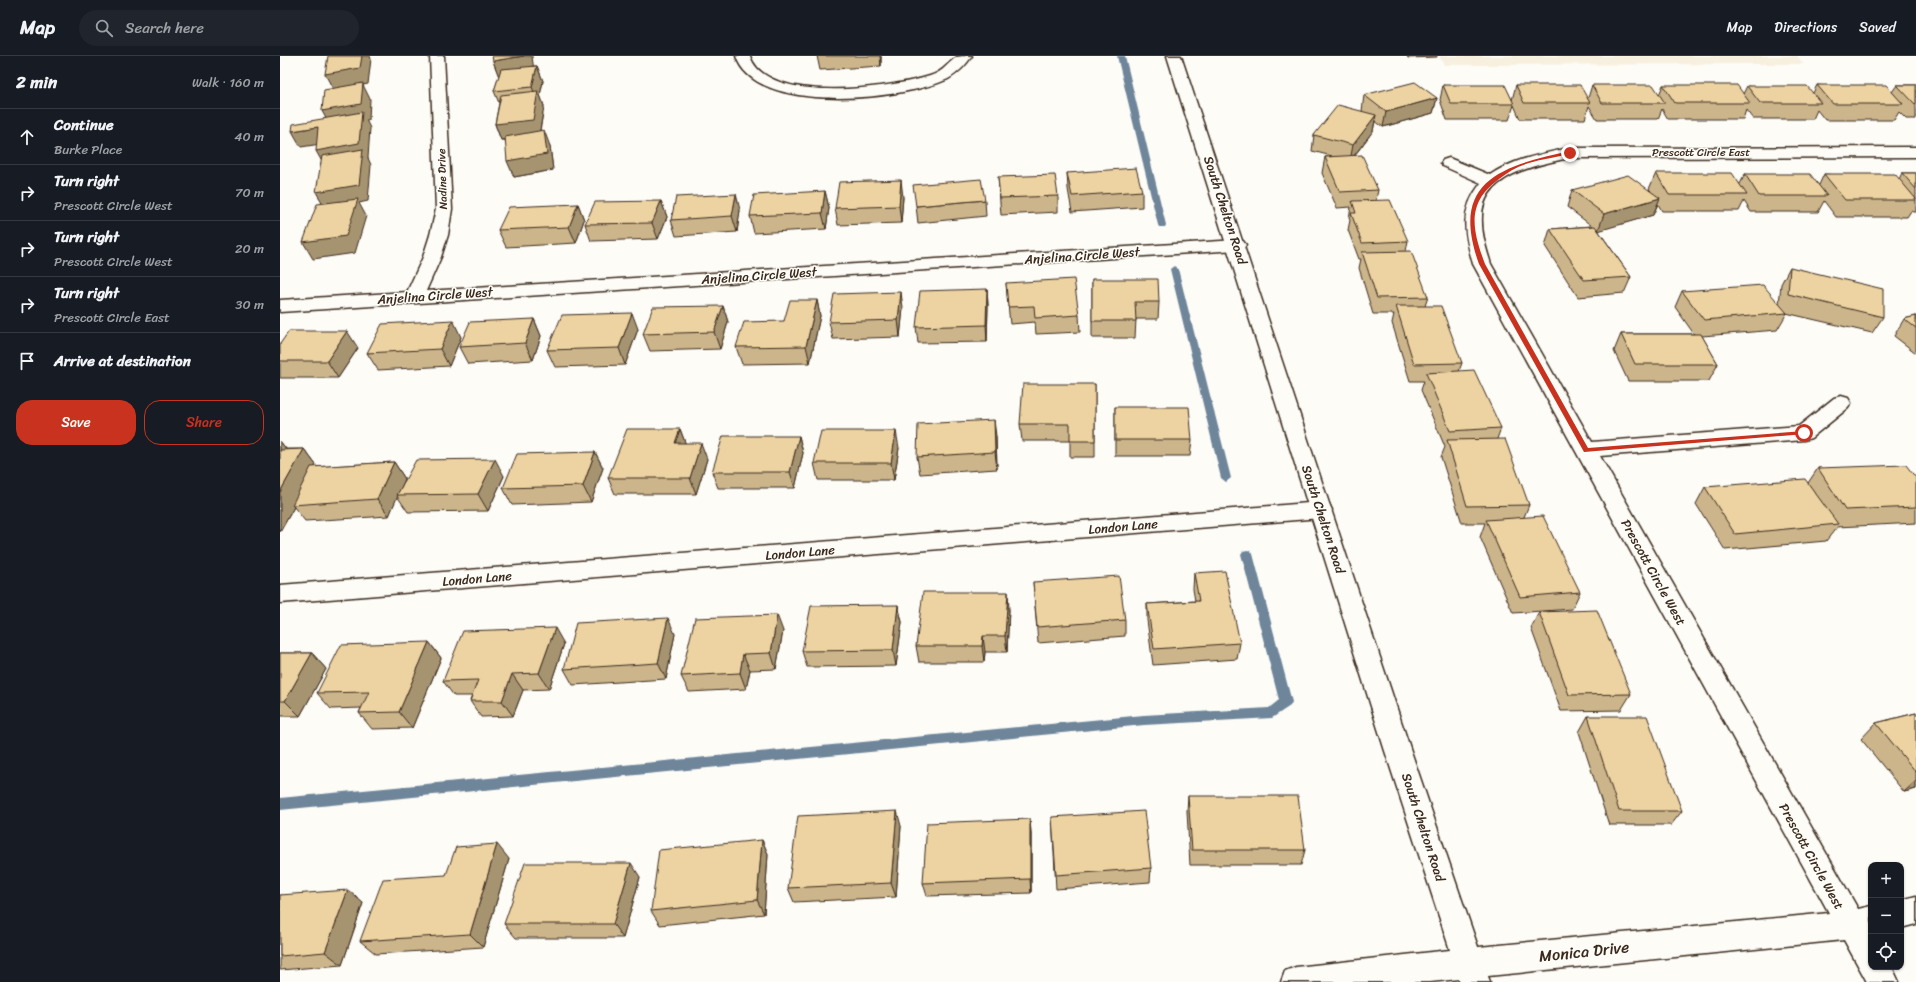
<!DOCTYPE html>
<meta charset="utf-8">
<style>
:root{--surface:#171b24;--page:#20242c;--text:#f1f3f6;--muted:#9ea1a6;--line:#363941;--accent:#c8321e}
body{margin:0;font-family:Sriracha,sans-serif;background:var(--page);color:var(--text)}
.controls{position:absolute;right:12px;bottom:12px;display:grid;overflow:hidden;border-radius:8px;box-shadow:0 1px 3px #0004}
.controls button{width:36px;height:36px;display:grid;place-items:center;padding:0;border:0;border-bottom:1px solid var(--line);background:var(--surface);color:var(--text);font:20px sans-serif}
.stop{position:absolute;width:12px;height:12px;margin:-9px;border:3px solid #c8321e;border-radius:50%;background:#fff}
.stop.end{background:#c8321e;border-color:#fff;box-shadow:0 1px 4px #0008}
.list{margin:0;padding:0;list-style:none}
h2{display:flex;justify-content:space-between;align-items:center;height:52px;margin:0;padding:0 16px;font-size:17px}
h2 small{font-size:13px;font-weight:400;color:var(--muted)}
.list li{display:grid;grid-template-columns:26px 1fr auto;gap:12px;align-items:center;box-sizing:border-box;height:56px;padding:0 16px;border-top:1px solid var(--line)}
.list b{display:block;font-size:15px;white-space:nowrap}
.list p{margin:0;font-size:13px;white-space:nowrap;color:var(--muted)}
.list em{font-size:13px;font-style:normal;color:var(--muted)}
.actions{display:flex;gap:8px;padding:12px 16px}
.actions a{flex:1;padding:9px 0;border:1px solid var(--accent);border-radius:16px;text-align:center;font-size:14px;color:var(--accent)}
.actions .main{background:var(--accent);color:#fff}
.icon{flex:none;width:22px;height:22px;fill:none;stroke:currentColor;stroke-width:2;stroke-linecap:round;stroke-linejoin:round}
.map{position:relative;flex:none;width:1636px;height:926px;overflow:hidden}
header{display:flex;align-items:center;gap:24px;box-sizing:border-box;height:56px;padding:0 20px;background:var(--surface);border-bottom:1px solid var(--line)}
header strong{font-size:19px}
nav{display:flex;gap:22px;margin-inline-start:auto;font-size:14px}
.search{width:280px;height:36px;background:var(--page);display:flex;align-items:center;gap:10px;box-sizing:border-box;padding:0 14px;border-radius:22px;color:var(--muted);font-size:15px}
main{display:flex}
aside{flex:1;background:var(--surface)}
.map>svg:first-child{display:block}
.built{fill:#f8f0de}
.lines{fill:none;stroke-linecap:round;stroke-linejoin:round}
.stream{fill:#6e859a;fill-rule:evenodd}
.street-casing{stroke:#3b2a1e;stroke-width:3}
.secondary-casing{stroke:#3b2a1e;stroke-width:3}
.street{fill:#fdfcf7;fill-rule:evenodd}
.secondary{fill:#fdfcf7;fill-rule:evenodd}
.wall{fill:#ccb58b;stroke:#3b2a1e}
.shaded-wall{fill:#a69471;stroke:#3b2a1e}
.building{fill:#edd3a2;stroke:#3b2a1e}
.route{fill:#c8321e}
.labels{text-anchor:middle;stroke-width:3;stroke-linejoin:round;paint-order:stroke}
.far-street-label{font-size:11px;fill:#3b2a1e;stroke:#fdfcf7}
.street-label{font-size:13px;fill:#3b2a1e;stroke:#fdfcf7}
.near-street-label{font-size:16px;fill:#3b2a1e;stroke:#fdfcf7}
</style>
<header>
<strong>Map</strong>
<div class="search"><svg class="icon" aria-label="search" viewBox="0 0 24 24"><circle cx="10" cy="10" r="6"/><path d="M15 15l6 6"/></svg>Search here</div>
<nav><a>Map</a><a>Directions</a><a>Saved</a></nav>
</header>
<main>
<aside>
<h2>2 min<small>Walk · 160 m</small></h2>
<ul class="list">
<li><svg class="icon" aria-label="ahead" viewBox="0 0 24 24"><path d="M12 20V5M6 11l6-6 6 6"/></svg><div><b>Continue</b><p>Burke Place</p></div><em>40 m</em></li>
<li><svg class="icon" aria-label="right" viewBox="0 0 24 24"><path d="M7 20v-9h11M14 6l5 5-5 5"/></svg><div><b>Turn right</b><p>Prescott Circle West</p></div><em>70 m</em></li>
<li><svg class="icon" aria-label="right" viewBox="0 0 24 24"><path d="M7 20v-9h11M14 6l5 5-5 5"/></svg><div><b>Turn right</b><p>Prescott Circle West</p></div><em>20 m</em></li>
<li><svg class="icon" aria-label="right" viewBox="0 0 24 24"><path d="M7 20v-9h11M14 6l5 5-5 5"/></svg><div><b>Turn right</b><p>Prescott Circle East</p></div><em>30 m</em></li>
<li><svg class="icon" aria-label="arrive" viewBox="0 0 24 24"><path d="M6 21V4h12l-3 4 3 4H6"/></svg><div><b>Arrive at destination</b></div></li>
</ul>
<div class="actions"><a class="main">Save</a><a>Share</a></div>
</aside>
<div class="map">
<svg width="1636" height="926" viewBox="0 0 1636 926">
<rect width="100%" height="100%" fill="#fdfcf7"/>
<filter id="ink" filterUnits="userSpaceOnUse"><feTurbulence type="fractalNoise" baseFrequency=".025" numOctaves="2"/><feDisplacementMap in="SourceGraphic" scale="8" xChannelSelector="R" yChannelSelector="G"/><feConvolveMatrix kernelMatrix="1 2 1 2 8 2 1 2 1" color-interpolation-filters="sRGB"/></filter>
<g filter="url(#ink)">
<path class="built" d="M1159,0H1517L1524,8L1164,9Z"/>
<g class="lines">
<path class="stream" d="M837,0H845L886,169L885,171H879L878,169Z
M894,210L898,213L951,422L946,426L941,422L890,213Z
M967,494L971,495L973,498L1012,646L1010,650L992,662L864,669L0,754V742L864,659L989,652L999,644L961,498L963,495Z"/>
<defs>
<path id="street" d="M150,0H164L172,153L168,179L161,201L146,235L957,184L963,185L966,189L963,193L957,194L0,256V244L127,236L143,201L150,179L156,153Z
M456,0H470C486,50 612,32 650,20C665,15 666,8 677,1C680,0 688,0 692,0C686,9 678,17 668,23C624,44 474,60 456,0Z
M1636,91V101L1289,102C1257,109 1203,118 1202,160C1201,177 1206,192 1211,208L1312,386L1519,370L1554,342L1561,340L1568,342L1571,347L1568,352L1531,382L1524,384L1320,400L1578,853L1591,850V911H1612L1619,926H1587L1564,884L1188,922L1178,917L1173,907L1178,897L1188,892L1549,857L1193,208C1184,176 1179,155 1201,127L1163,110L1161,107L1163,104L1169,102L1210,119C1233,103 1262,98 1289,92Z
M1041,446L1049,448L1052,454L1049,460L1041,462L0,547V529Z
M1636,840V868L1621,872V844Z"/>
<path id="secondary" d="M887,0H901L1131,695L1210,926H1180L1179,923L1150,926H1001L1005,915L1016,911L1170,894L1105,695Z"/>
</defs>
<use href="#street" class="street-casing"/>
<use href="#secondary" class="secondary-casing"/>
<use href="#street" class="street"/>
<use href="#secondary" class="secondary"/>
</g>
<path class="wall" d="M537,0H601V10L540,14Z
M1127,0H1157V1L1128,2Z
M213,5L253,10H257L263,25L260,39L264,50L260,75L270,90L273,114L234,121L225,84H221L215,68L219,47L214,35L219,20Z
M1163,29L1232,44L1236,29L1308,42L1312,29L1379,39L1383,29L1463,38L1467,30L1533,37L1537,29L1612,36L1617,29H1636V63H1626L1619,56L1614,64H1545L1537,54L1533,63H1473L1466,54L1463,63H1388L1382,53L1378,63H1317L1309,50L1305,63H1240L1234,49L1229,64H1167L1160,44Z
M1084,39L1157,42L1153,57L1103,71L1095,65L1093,75L1075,99L1098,134L1096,144L1128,185L1126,195L1148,241L1145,250L1182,307L1179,315L1221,372L1217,383L1249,449L1244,461L1300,536L1292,553L1233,557L1200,481L1205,467H1182L1161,401L1165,391L1141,334L1144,325H1130L1112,267L1114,258H1093L1079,212L1081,203H1079L1068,174L1070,164L1069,162L1071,151L1057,152L1042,117L1045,101L1052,100L1032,95L1034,79L1082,56V55Z
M787,117L862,135V151L792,156L788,133Z
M1376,117L1460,128L1465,118L1539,129L1544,118L1619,123L1622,117H1636V156H1633L1631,155L1627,161H1556L1544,145L1538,156H1471L1464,145L1459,155H1382L1378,148L1373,159L1318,174L1351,221L1344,237L1298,241L1265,190L1270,173L1312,170L1287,151L1292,134L1371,135L1369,133Z
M718,121L778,140V156L721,159Z
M545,135L549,152L546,173L474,177L470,160Z
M623,141L621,167L558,169L555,152Z
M705,144L706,160L638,167L636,150Z
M381,145L387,161L378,183L311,185L305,168Z
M298,148L304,164L296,187L226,191L218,174Z
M460,154L457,176L396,180L391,164Z
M1510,211L1603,261L1592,277L1506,257H1507L1497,274L1422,280L1438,308L1429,325H1348L1334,295L1341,278H1414L1395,251L1402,235L1499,248L1501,228Z
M812,223L879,246L878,263H856L855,282H812Z
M726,227L799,259L800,276L756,278L755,266L730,268Z
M707,233L708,250L707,286L638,287L636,271Z
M537,244L540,260L530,307L462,308L456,291L504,265Z
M443,250L448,266L440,293L370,295L363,278Z
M623,252L620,281L553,283L549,266Z
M1636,260V297L1614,280L1624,263Z
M254,263L261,280L253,304L188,308L179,291Z
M358,273L345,309L275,311L267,294Z
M181,281L169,310L98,314L87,297Z
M0,288L78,292L58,322H0Z
M815,328V401H790V385H742L740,368Z
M835,351L912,384L910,400H835Z
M400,373L405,387L427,403L416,438H335L328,422Z
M519,380L523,397L515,432H438L432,416Z
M716,380L717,413L640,418L637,401Z
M0,385L6,393H24L36,409L35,411L114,406L125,423L118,437L224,420L208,455L128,456L117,440L109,460L25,465L14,451L0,476Z
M619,392L614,424H538L534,407Z
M315,396L323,412L311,446L232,449L223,432Z
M1538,412L1636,422V467L1557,471L1546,485L1445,494L1416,448L1425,431L1528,427Z
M914,517L960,587L957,603L873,609L867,564V548L915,545L913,533Z
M753,526L845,564V580L758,587Z
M618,549L622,566L616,610L527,611L522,595Z
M729,553L727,596H705L704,606H639L636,590Z
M1259,556L1351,638L1341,654L1281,655L1251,572Z
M503,575L496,613L470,614L466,633L409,636L401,620Z
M395,578L386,623L293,629L284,613Z
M149,586L161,602L132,672L92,673L79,657L81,652L51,653L37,637Z
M284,588L269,633L243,634L233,660L201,661L190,645L192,640H174L163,625Z
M0,597H32L46,613L20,660H0Z
M1636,657V733L1624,736L1581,683L1596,667Z
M1308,660L1402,755L1391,769H1329L1299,676Z
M908,740L1025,794L1021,809H910L907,755Z
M772,761L871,812L870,826L776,833Z
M750,763L751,778V837L647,840L643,827Z
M621,770L616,841L514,846L508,832Z
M482,784L488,798L484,858L380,869L371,855Z
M229,803L203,891L96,898L80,885L166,819Z
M360,821L343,882H236L224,868Z
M0,839L83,847L62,909L0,914Z"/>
<path class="shaded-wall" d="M82,0H90L91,3L88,28L83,29L90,43L89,64H86L90,72L88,102L91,109L88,145L79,147L86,160L75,197L33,203L23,186L46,153L36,136L45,111L36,95L50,70L42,55L53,33L45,18Z
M244,0H252L254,15L219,21L213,5Z
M600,0H601V10Z
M257,10L263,25L260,39L264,50L259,80L221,84L215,68L257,44L252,31Z
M1157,42L1153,57L1103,71L1106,56Z
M1096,59L1093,75L1070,105L1073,89Z
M38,71L47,87L21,91L12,75Z
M264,74L270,90L273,114L234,121L227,105Z
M621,124L623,141L621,167L619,150Z
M545,135L549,152L546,173L542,157Z
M456,138L460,154L457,176L452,160Z
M1380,142L1373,159L1318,175L1324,158Z
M381,145L387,161L378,183L372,167Z
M298,148L304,164L296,187L289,171Z
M707,233L708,250L707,286L706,269Z
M621,236L623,252L620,281L618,264Z
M537,244L540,260L530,307L526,290Z
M443,250L448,266L440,293L434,276Z
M352,257L358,273L345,309L339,292Z
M254,263L261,280L253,304L245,287Z
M173,264L181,281L169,310L160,293Z
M67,275L78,292L58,322L47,305Z
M714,364L716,380L717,413L715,396Z
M400,373L406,389L395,387Z
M616,375L619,392L614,424L611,407Z
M519,380L523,397L515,432L510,416Z
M0,385L10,398L0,407Z
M421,387L427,403L416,438L410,422Z
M24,393L36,409L15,448L12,449L14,451L0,476V436Z
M315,396L323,412L311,446L303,430Z
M215,403L224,420L208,455L198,438Z
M114,406L125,423L109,460L97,443Z
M728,536L729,553L727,596L725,580Z
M618,549L622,566L616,610L613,594Z
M497,559L503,575L496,613L491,597Z
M388,562L395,578L386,623L378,607Z
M275,572L284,588L269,633L259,617Z
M703,580L705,596L704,606L702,590Z
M149,586L161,602L132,672L119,656Z
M32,597L46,613L20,660L5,645Z
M463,598L470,614L466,633L460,617Z
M232,618L243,634L233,660L222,645Z
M1636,725V733L1624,736Z
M617,755L621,770L616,841L611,827Z
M750,763L751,778V837L750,823Z
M482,784L488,798L484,858L477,844Z
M217,788L229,803L203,891L190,878Z
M351,807L360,821L343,882L333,868Z
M68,834L83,847L62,909L45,896Z"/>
<path class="building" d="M48,0H82L80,12L45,18Z
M212,0H244L213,5Z
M257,10L252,31L214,35L221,13Z
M1135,26L1157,42L1106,56L1084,39Z
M83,27L81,48L42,55L44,34Z
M1163,29H1225L1234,48H1171Z
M1236,29H1300L1310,47H1244Z
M1312,29H1373L1385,47H1322Z
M1383,29H1457L1470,47H1395Z
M1537,29H1606L1623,48H1553Z
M1617,29H1636V48H1635Z
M1467,30H1527L1541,47H1480Z
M258,35L253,64L215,68L221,39Z
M1058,49L1096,59L1073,89L1034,79Z
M82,56L79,87L36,95L38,71L12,75L13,68Z
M264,74L267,98L227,105L225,81Z
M83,93L79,129L36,136L42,100Z
M1082,99L1098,134L1060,136L1045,101Z
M856,112L862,135L792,140L787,117Z
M1376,117H1452L1467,139H1389Z
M1622,117H1636V133Z
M1465,118H1530L1547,140H1479Z
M1544,118H1615L1636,143V144H1565Z
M775,119L778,140L720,142L718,121Z
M1348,119L1380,142L1324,158L1292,134Z
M701,123L705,144L636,150L633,129Z
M621,124L619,150L555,152L559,126Z
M545,135L542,157L470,160L474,139Z
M456,138L452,160L391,164L396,141Z
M78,143L66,180L23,186L37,148Z
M1110,144L1128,185L1082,187L1071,157H1076L1072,145Z
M381,145L372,167L305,168L315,146Z
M298,148L289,171L218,174L229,151Z
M1315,170L1351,221L1304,224L1270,173Z
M1131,195L1148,241L1097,242L1082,196Z
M1510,211L1603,233V261L1508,238Z
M794,223L799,259L755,262L754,250L728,251L726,227Z
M812,223H878L879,246H855L856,265H812Z
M1483,229L1507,257L1424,264L1402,235Z
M707,233L706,269L636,271L640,235Z
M621,236L618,264L549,266L554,238Z
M510,244H537L526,290L456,291L464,266L504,265Z
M443,250L434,276L363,278L373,251Z
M1116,250H1161L1182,307L1134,308Z
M352,257L339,292L267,294L282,259Z
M1636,260V272L1624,263Z
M254,263L245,287L179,291L190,266Z
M173,264L160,293L87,297L102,268Z
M9,275H67L47,305H0V288Z
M1341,278H1421L1438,308H1355Z
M1194,314L1221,372L1170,375L1146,317Z
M743,328H815V385H790V368H740Z
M835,351H909L912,384H835Z
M714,364L715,396L637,401L638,368Z
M347,373H400L395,387H421L410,422H328Z
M541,375H616L611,407H534Z
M443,380H519L510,416H432Z
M1225,383L1249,449L1187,450L1167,384Z
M24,393L0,436V394Z
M315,396L303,430L223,432L237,398Z
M215,403L198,438L117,439L136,404Z
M114,406L97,443L12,449L31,411Z
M1626,409L1636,422V451L1565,454L1538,412Z
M1525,423L1558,468L1455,478L1425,431Z
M1263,460L1300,536L1240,541L1206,464Z
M945,515L960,587L874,593L867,548L919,545L914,517Z
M839,520L845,564L757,571L753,526Z
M643,536H728L725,580H703L702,590H636Z
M618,549L613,594L522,595L531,550Z
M1317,554L1351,638L1289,639L1259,556Z
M497,559L491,597L463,598L460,617L401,620L415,562Z
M388,562L378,607L284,613L296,567Z
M275,572L259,617L232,618L222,645H190L198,624L163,625L183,575Z
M149,586L119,656L79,657L89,636L37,637L61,589Z
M0,597H32L5,645H0Z
M1636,657V716L1596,667Z
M1308,660H1367L1402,755H1339Z
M908,740H1018L1025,794H912Z
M617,755L611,827L508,832L518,760Z
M864,755L871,812L776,819L772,761Z
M750,763V823L643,827L647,767Z
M482,784L477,844L371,855L379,794Z
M217,788L190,878L80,885L103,823L166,819L176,791Z
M245,807H351L333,868H224Z
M68,834L45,896L0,900V839Z"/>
</g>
<path class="route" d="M1290,95L1291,98C1277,101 1262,103 1249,107C1238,110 1228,116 1219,123C1186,147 1192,173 1205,208L1308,392L1524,375H1526V378L1304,396L1199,208C1169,125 1221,110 1290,95Z"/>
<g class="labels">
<g class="far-street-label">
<text x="1421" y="100">Prescott Circle East</text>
<text transform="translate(162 123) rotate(-92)" y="4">Nadine Drive</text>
</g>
<g class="street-label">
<text transform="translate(946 154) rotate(72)" y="5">South Chelton Road</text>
<text transform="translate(802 199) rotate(-4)" y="5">Anjelina Circle West</text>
<text transform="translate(479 219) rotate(-4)" y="5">Anjelina Circle West</text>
<text transform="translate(155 239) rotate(-4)" y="5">Anjelina Circle West</text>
<text transform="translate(1044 463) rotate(72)" y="5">South Chelton Road</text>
<text transform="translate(843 470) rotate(-5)" y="5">London Lane</text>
<text transform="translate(520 496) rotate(-5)" y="5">London Lane</text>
<text transform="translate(1374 516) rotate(61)" y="5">Prescott Circle West</text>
<text transform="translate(197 522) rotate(-5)" y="5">London Lane</text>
<text transform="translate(1144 771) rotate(72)" y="5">South Chelton Road</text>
<text transform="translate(1532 800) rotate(61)" y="5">Prescott Circle West</text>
</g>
<g class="near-street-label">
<text transform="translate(1304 895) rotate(-6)" y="6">Monica Drive</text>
</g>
</g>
</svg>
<div class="controls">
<button>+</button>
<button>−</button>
<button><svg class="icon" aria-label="locate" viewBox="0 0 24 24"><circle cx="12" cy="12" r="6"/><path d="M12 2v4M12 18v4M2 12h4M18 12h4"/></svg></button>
</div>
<div class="stop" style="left:1524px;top:377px"></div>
<div class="stop end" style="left:1290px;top:97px"></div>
</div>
</main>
